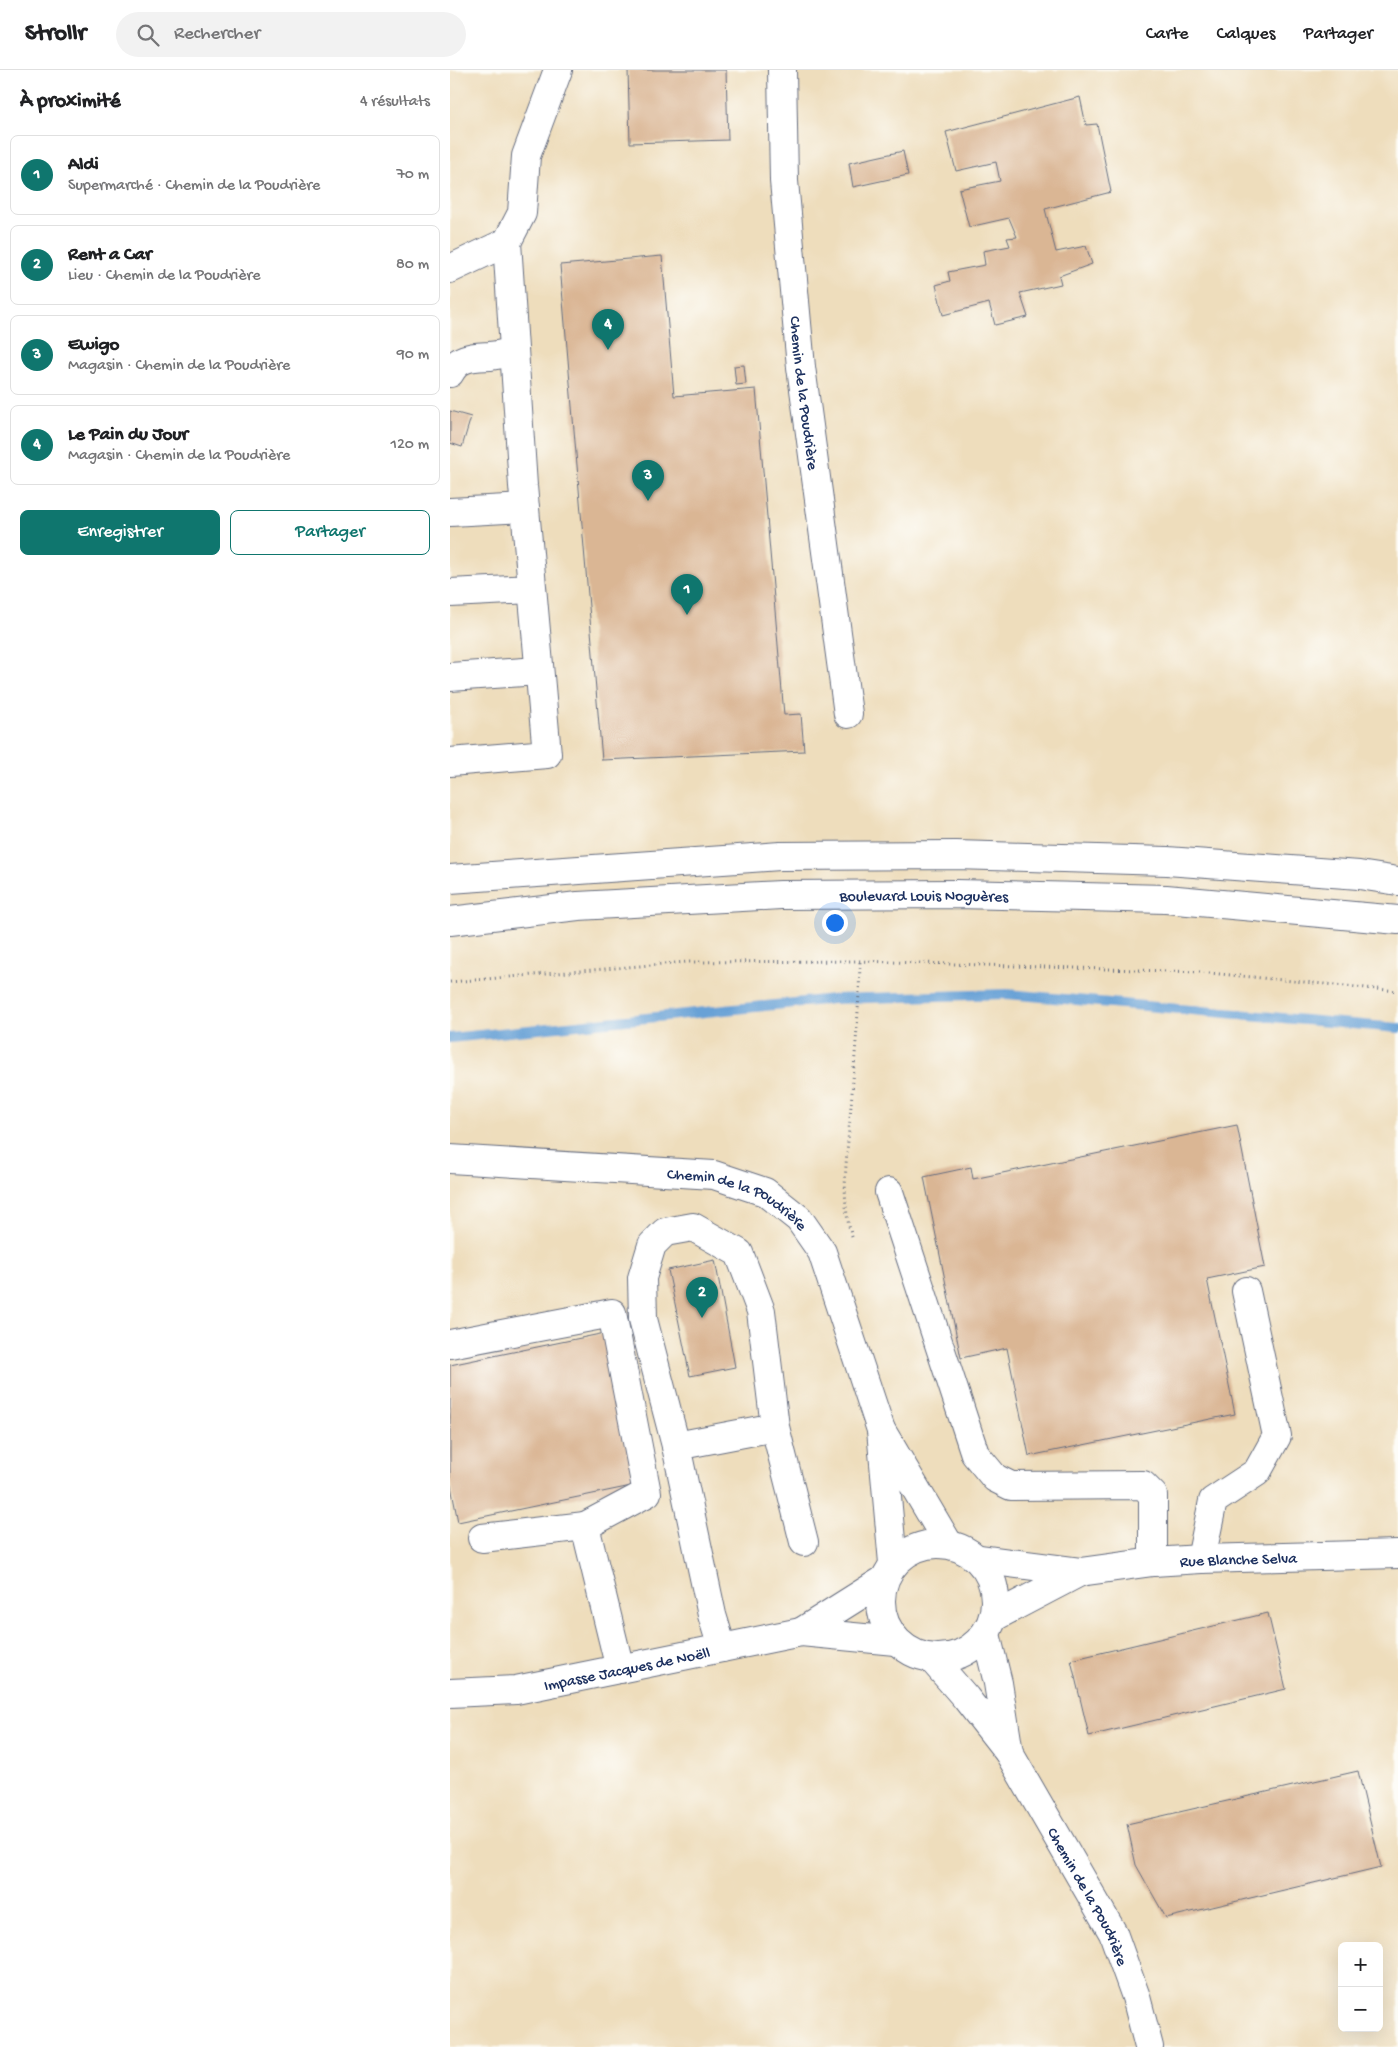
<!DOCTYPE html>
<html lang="fr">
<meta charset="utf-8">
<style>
:root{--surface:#fff;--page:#f2f2f2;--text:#202124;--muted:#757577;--line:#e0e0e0;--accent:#0f766e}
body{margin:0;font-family:"Gochi Hand",sans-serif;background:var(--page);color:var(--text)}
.controls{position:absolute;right:15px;bottom:15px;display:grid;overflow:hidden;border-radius:8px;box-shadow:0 5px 20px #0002}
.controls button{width:45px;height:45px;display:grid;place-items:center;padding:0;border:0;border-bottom:1px solid var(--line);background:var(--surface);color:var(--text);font:25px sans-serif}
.you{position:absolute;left:384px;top:852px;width:18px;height:18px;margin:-12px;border:4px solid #fff;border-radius:50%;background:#1a73e8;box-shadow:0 0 0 8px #1a73e833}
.badge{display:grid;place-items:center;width:32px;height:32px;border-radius:50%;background:var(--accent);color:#fff;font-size:16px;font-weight:700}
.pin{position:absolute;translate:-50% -41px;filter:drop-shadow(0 1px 2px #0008)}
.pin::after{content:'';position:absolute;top:26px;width:18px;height:15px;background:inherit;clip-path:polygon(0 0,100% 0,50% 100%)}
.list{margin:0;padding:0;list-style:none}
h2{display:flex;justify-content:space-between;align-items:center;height:65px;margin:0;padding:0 20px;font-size:21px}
h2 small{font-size:16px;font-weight:400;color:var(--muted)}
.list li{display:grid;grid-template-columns:32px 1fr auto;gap:15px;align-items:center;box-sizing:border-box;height:80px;margin:0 10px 10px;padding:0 10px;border:1px solid var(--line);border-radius:8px}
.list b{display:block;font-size:19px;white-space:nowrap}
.list p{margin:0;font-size:16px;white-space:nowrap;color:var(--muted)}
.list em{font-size:16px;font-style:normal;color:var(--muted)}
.actions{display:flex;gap:10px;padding:15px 20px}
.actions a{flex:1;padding:11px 0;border:1px solid var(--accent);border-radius:8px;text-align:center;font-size:18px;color:var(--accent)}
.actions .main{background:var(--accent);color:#fff}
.icon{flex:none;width:28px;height:28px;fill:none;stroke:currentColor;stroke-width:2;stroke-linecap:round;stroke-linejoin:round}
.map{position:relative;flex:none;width:948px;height:1977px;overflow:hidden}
header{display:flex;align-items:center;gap:30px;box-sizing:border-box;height:70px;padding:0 25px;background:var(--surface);border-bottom:1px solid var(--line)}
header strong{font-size:24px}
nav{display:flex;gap:28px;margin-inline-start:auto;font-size:18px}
.search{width:350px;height:45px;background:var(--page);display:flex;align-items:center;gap:12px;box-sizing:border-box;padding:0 18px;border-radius:28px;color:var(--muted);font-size:19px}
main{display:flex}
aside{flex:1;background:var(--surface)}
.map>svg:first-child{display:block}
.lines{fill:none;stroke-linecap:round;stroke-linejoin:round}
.stream{stroke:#67a1d6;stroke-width:10}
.building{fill:#dab694}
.minor-casing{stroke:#656c7f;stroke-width:30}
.major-casing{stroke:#656c7f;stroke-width:30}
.path{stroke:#656c7f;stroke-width:3;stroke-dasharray:1 4;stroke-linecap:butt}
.minor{stroke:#fff;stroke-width:28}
.major{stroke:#fff;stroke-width:28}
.labels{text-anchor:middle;stroke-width:5;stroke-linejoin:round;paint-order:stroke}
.street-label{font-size:16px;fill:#1b2f5e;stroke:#fdfcf7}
</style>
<header>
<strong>Strollr</strong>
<div class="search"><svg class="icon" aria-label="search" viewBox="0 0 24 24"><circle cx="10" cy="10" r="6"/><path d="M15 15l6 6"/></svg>Rechercher</div>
<nav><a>Carte</a><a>Calques</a><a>Partager</a></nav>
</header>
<main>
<aside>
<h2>À proximité<small>4 résultats</small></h2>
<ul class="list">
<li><span class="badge">1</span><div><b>Aldi</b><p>Supermarché · Chemin de la Poudrière</p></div><em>70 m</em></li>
<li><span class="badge">2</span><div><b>Rent a Car</b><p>Lieu · Chemin de la Poudrière</p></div><em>80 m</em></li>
<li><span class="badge">3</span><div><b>Ewigo</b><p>Magasin · Chemin de la Poudrière</p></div><em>90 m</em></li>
<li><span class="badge">4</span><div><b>Le Pain du Jour</b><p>Magasin · Chemin de la Poudrière</p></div><em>120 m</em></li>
</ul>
<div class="actions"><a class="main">Enregistrer</a><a>Partager</a></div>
</aside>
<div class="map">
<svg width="948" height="1977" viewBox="0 0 948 1977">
<rect width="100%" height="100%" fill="#fdfcf7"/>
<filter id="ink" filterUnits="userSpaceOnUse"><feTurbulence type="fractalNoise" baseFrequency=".02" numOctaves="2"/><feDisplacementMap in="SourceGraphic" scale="10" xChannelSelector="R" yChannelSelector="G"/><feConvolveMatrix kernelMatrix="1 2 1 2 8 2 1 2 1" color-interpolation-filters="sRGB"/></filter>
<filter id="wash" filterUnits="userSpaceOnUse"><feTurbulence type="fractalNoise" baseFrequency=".0096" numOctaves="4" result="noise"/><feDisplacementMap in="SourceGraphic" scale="20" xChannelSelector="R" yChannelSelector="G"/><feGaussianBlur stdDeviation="1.12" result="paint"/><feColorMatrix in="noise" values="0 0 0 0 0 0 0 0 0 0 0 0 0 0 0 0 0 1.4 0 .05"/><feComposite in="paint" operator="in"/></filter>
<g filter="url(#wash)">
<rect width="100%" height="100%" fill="#eeddbc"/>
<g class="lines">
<path class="stream" d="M0,968L383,929L557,924L948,958"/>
</g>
<g id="blocks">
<path class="building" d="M178,0H276L278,70L180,73Z
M630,27L636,55L647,54L661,122L595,139L606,182L636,176L642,194L609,206L611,214L570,223L578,247L545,255L539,233L493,245L486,215L500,211L498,202L535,195L533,181L560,176L557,168L567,167L559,148L519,157L509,119L550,111L546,92L506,101L496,62Z
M453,81L458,105L403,117L399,93Z
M212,186L224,326L306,319L334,645L351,644L354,681L152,690L110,195Z
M294,295L296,314L286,315L284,296Z
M0,341L21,347L12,377L0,373Z
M787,1055L815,1197L757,1209L785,1344L579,1386L557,1278L511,1288L474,1107L521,1097L523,1109Z
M265,1190L285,1297L240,1306L218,1200Z
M155,1263L186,1415L8,1452L0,1411V1295Z
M818,1543L836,1619L639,1666L621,1590Z
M908,1701L931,1797L716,1848L686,1795L677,1754Z"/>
</g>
</g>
<g filter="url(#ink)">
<use href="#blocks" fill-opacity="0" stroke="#656c7f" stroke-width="1"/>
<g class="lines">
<defs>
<g id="minor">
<path id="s1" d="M332,0L334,111L351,297L398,644"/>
<path d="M0,199L57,172L72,143L76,86L108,0"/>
<path d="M0,303C9,286 23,287 40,286C48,285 56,283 64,282"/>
<path d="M0,442L75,438"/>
<path d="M0,523L82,519"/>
<path d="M0,607L89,601"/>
<path d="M0,692L97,684L73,416L57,172"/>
<path id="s2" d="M0,1089L264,1105L315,1122L349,1149L372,1182L431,1360"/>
<path d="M439,1122L525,1384L545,1408L561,1416L693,1415L703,1425V1492"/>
<path d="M0,1274L162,1243L197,1423L135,1456"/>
<path d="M226,1376L193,1249L192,1208L202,1175L215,1162L243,1157L289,1183L311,1241L325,1357"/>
<path d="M32,1468L135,1456L170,1599"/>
<circle cx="488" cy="1531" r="57"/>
<path id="s3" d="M529,1489L630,1502L703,1492L751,1489L948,1484"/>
<path d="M751,1489L763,1431L807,1402L827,1366L796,1221"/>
<path d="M443,1493L431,1360L498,1473"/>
<path d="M432,1511L351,1562L445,1571"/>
<path d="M544,1547L630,1502"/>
<path d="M272,1578L262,1545L226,1376L325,1357L354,1472"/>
<path d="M482,1589L516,1628L559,1683L548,1613L536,1564"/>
<path id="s4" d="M0,1623L66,1620L351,1562"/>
<path id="s5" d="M559,1683L663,1863L686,1927L699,1977"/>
</g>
<g id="major">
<path d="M0,809L330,786L506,785L717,791L909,805L948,811"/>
<path id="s6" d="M0,851L128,836L331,825L507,824L716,829L948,850"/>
</g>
</defs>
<use href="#minor" class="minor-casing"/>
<use href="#major" class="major-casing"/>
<path class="path" d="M0,912L237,892L410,891L749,902L948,921
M402,1167C390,1129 397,1087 400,1048C404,996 409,944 410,891"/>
<use href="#minor" class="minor"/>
<use href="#major" class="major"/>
</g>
</g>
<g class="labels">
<g class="street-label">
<text dy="6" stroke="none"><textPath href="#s1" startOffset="324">Chemin de la Poudrière</textPath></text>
<text dy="6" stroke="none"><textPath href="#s6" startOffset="475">Boulevard Louis Noguères</textPath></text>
<text dy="6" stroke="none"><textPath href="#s2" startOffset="295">Chemin de la Poudrière</textPath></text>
<text dy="6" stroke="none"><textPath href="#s3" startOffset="261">Rue Blanche Selva</textPath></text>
<text dy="6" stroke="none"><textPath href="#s4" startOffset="179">Impasse Jacques de Noëll</textPath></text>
<text dy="6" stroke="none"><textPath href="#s5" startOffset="164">Chemin de la Poudrière</textPath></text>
</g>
</g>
</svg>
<div class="controls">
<button>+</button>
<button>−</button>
</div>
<div class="you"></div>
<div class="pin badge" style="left:237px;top:545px">1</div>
<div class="pin badge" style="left:252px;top:1248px">2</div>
<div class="pin badge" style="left:198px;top:431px">3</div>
<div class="pin badge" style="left:158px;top:280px">4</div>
</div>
</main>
